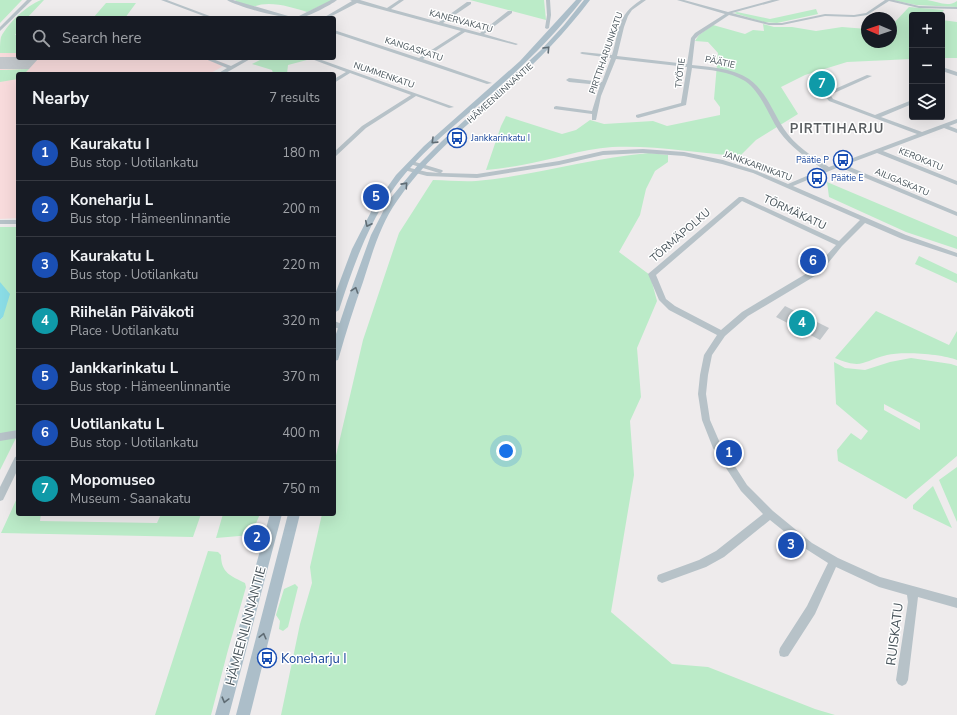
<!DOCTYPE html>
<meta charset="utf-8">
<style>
:root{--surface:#171b24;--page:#242831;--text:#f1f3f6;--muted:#9ea1a6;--line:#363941;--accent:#2381d1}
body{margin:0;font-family:"Nunito Sans",sans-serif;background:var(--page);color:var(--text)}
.controls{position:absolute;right:12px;top:12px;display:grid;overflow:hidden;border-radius:4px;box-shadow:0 4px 16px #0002}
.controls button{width:36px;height:36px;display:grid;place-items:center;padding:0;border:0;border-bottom:1px solid var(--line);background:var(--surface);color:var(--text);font:20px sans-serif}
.compass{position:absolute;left:861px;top:12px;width:36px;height:36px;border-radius:50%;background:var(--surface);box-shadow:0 4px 16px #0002;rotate:272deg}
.you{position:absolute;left:506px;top:451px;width:14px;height:14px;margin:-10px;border:3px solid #fff;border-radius:50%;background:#1a73e8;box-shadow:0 0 0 6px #1a73e833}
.badge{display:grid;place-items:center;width:26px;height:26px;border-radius:50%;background:var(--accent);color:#fff;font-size:13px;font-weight:700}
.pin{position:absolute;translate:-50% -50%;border:2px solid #fff;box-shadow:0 1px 4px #0006}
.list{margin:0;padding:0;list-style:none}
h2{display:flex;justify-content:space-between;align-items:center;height:52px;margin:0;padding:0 16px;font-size:17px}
h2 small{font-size:13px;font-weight:400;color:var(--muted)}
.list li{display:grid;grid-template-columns:26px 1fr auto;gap:12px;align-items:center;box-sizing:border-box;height:56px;padding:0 16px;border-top:1px solid var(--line)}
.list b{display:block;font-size:15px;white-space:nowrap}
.list p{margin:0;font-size:13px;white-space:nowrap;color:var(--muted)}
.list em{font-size:13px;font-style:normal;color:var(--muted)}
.icon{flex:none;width:22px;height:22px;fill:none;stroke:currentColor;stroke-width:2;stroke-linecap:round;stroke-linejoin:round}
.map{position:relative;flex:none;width:957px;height:715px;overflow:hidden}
.search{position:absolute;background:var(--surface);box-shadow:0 4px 16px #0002;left:16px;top:16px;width:320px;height:44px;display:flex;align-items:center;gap:10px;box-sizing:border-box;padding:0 14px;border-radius:4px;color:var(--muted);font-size:15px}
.panel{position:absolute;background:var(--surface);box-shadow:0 4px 16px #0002;left:16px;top:72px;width:320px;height:444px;border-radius:4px}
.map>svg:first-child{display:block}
.medical{fill:#f8dbdc}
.green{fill:#bbebc8;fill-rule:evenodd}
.water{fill:#8adce5}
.building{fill:#c2c7cb}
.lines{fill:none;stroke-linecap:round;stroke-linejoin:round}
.minor{fill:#b7c2c8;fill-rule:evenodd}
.major{fill:#acbec9;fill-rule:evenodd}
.oneway{stroke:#5f6c74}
.labels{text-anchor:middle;stroke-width:3;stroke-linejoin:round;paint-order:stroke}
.far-street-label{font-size:9px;fill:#455158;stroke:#fff}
.far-transit-label{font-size:9px;fill:#164399;stroke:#fff;text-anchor:start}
.street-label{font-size:11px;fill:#455158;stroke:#fff}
.far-district-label{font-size:13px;font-weight:bold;letter-spacing:1px;fill:#595d60;stroke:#fff}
.near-street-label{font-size:13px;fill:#455158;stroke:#fff}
.near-transit-label{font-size:13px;fill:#164399;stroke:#fff;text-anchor:start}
</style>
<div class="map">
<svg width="957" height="715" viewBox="0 0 957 715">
<rect width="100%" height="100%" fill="#eeebec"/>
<path class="medical" d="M0,53H18V58H210L227,64L209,74H18V218L0,219Z"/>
<path class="green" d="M0,0H22L0,23Z
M41,0H44L27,18H18V31L15,35H18V53H0C0,48 0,41 1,37C8,23 26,6 41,0Z
M236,0H333L307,12C291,7 269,0 253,7L235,1Z
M470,0H544L546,20Z
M892,0C903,0 916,0 927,0C937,1 947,8 957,1V7L916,5Z
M106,3H136L125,18H93Z
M909,7L944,10L940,15H912V59L847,62L805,75L781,87L798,114L756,140L740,156C697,153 655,145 612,147C581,149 552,160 522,165C510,167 498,169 486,170L501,126L506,116L562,134L576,130L590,120L604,124L653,121L667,126L720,115V107L714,99L718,53L708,42L695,41L699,35L713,25L745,34L753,30L764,31L763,24L774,27H792L816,31L842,27L867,29V42H891V25L893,24Z
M816,9L818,14L777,23L763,22L734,13L737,12L770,19Z
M942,20L957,22V58H942Z
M264,58H302L307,60L288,65L287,74H271L273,73L272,70L252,64Z
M29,69L24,74H18V79L0,82V70Z
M649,153L668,155V162L655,171L646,189L640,215L619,252L650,275L657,301L637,348L641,397L630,421L634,475L611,612L672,664L708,667L815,709L835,715H281L300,624L312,583L310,567L322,514H334V464L363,340L399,233L433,180C447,180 462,182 476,181C534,176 590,158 649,153Z
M827,182L957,237V249L906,232L829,197Z
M0,227H18V434L0,470V320L3,317L0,282Z
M919,256L957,274V283L915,264Z
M876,311L949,345L957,331V360C943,354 902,351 887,355C862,361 863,370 835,358Z
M911,358L951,364L957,366V456L906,499L838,461L837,450L851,433L861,440L868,431L836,404L834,362L845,368L865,370L890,362ZM884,404L920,423V430L884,410Z
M957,467V522L939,480Z
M933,486L952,528L913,509V505Z
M18,496V514H41L40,521L157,523L161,514H201L193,537L1,533Z
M223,514H260L251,535L216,538Z
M208,551L218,552L221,555C221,573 231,576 245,583L246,587L228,650L211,715H155Z
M295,584L298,587L288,627L283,631L279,629L280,621L276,615L284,589Z"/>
<path class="water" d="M0,282L10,294L3,317L0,320Z"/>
<path class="building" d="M0,57H18V58H39L29,69H0Z
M785,306L829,328L820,340L776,317Z"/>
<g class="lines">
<path class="minor" d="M27,0H32L0,31V27Z
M161,0H167L215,18H209Z
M227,0H233L295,18L331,0H337C331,5 309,16 301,18C289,21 238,7 227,0Z
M350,0H360L387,8L399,0H404L391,9L439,22L467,2H471V4L443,23L480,33L508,11H512V13L484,34L518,44L516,45L465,32L423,59L492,83L487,84L334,33V30L419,58L461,31L357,3L328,18H323L352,1Z
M546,0H550L551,15L549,28L547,29L545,28L547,15Z
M641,0H646L632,10L628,16L624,27L617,56L687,64L691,38L695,33L725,14L677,0H684L728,12L772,0H780L732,13L769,23H782L825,14L854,15L866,13L885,0H894L919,6L957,7V9L919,8L889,1L867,15L854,17L825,16L782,25H769L729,15L699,35L695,39L692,65C711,67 732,68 749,79C766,91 773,113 784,129C795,146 812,156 829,167L917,134L829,101L825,96L828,92L867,75L872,76L832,94L831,96L833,99L875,115L912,100V104L881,117L922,132L957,119V123L949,126L957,129V133L944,128L883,151L957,181V185L877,153L845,165L957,212V216L839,167L793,186L906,235L957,253V257L902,239L865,223L842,246L820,273L748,316L725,336L712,355L708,375L706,394L710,420L720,443L747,485L773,511L812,543L838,558L880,577L957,598V608L918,597L908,680L906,684L902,686L898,684L896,680L908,602L907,595L879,587L836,567L815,614L788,656L784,657L780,656L779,652L780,648L807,606L828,563L806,549L770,520L724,557L706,567L662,583L658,581L657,578L658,575L699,560L716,551L763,514L741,491L713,448L702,420L698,394L700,375L704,355L717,335L669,310L659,300L648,274L739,197H743L839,241L860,220L753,173L722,164L684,156L643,153L603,155L559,165L477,178L427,176L404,170L403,169L406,167L427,172L439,173L410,164L409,163L412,161L442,170L443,171L441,173L477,174L559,161L603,151L643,149L684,152L723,160L757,171L788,184L823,169C807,158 791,148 779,131C768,115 762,93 745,81C729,71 709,70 692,68L686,105L638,118L636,117V115L681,103L687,67L616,59L601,96L596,120H592V114L554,109V107L556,106L592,111L600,85L569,82L566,80L569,78L602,82L611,58L582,54L580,53L582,52L612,55C620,30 616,16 641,0ZM742,201L836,245L814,269L742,312L721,330L675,306L666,299L656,275Z
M45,58H57L55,59L45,60Z
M203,58H210L231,66L246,58H252L224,74H217L227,68Z
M309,58H316L454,107L449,108L416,96L366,128L336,156L334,157V152L362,126L411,95L350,73L334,83V79L346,72Z
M942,67L957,72V76L942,71Z
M0,220H18V224H0Z
M334,321L345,325L346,327L345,329L342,330L334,327Z
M18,430V438L0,441V433Z
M18,456V469L3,500L0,501V487L15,457Z"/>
<path class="major" d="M576,0H582C555,35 522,67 489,96C454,126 416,155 390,194C366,229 352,270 339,310L334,313V297L352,249L374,206L396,175L424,146L520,61Z
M584,0H590C560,40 524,74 487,107C455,136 421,165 397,201C380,225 372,254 363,282C354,307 346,332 339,357L338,360L334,361V340L347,301L371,235L389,200L418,165L442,141L541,50L564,25Z
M270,514H282L229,715H215Z
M288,514H300L250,715H236Z"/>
</g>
<defs><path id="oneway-chevron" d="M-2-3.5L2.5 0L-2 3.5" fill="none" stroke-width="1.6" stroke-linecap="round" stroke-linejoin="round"/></defs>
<g class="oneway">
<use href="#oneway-chevron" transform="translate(547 49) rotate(-47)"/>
<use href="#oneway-chevron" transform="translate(434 141) rotate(136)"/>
<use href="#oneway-chevron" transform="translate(405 185) rotate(-48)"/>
<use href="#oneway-chevron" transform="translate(368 224) rotate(116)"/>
<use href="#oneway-chevron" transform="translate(355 290) rotate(-71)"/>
<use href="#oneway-chevron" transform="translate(263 636) rotate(-76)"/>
<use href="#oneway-chevron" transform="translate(225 700) rotate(105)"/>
</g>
<defs>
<symbol id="bus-ring" viewBox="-11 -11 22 22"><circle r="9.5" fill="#fff" stroke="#1a4fb4" stroke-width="1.5"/><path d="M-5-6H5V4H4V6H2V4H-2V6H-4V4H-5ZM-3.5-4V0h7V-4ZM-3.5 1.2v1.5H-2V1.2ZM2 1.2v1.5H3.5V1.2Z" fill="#1a4fb4"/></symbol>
</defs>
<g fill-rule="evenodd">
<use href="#bus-ring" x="446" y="127" width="22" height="22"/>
<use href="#bus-ring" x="832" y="149" width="22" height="22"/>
<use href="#bus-ring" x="806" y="167" width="22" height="22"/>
<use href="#bus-ring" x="256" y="647" width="22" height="22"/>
</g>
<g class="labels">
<g class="far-street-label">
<text transform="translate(461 21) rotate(15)" y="3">KANERVAKATU</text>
<text transform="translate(414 49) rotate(18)" y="3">KANGASKATU</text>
<text transform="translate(606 53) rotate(-71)" y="3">PIRTTIHARJUNKATU</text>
<text transform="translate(720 62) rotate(12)" y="3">PÄÄTIE</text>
<text transform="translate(680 73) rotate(-83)" y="3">TYÖTIE</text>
<text transform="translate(384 75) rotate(19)" y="3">NUMMENKATU</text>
<text transform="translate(500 93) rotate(-42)" y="3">HÄMEENLINNANTIE</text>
<text transform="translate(921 159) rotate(22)" y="3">KEROKATU</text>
<text transform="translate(758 166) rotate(20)" y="3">JANKKARINKATU</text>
<text transform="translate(902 182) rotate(23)" y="3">AILIGASKATU</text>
</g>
<g class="far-transit-label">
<text x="471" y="141">Jankkarinkatu I</text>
<text x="829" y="163" text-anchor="end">Päätie P</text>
<text x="831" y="181">Päätie E</text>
</g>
<g class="street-label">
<text transform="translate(795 212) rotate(25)" y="4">TÖRMÄKATU</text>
<text transform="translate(680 235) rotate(-41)" y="4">TÖRMÄPOLKU</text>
</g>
<g class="far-district-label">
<text x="837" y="133">PIRTTIHARJU</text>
</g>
<g class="near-street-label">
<text transform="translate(245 626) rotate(-75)" y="5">HÄMEENLINNANTIE</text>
<text transform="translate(894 634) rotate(-83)" y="5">RUISKATU</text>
</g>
<g class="near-transit-label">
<text x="281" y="663">Koneharju I</text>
</g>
</g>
</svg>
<div class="controls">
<button>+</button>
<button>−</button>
<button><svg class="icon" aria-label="layers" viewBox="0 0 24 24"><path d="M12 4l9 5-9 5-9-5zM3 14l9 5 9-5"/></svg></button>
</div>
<svg class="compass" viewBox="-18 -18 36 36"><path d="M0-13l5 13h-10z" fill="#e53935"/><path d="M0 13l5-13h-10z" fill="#9ea1a6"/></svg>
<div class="you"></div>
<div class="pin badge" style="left:729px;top:453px;background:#1a4fb4">1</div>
<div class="pin badge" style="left:257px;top:538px;background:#1a4fb4">2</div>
<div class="pin badge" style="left:791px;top:545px;background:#1a4fb4">3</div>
<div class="pin badge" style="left:802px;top:323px;background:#0f9aa8">4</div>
<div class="pin badge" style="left:376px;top:197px;background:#1a4fb4">5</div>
<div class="pin badge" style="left:813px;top:261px;background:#1a4fb4">6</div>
<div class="pin badge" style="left:822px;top:84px;background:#0f9aa8">7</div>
<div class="search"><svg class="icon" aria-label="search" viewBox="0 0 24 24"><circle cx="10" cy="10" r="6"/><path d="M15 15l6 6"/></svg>Search here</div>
<section class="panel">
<h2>Nearby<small>7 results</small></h2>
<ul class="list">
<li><span class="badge" style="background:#1a4fb4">1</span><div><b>Kaurakatu I</b><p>Bus stop · Uotilankatu</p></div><em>180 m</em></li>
<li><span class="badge" style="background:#1a4fb4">2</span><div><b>Koneharju L</b><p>Bus stop · Hämeenlinnantie</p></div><em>200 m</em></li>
<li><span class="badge" style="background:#1a4fb4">3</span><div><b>Kaurakatu L</b><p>Bus stop · Uotilankatu</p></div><em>220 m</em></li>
<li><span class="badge" style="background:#0f9aa8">4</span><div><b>Riihelän Päiväkoti</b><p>Place · Uotilankatu</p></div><em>320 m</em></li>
<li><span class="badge" style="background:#1a4fb4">5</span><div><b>Jankkarinkatu L</b><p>Bus stop · Hämeenlinnantie</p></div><em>370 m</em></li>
<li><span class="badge" style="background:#1a4fb4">6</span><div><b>Uotilankatu L</b><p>Bus stop · Uotilankatu</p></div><em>400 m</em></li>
<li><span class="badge" style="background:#0f9aa8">7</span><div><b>Mopomuseo</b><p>Museum · Saanakatu</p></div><em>750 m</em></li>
</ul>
</section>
</div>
